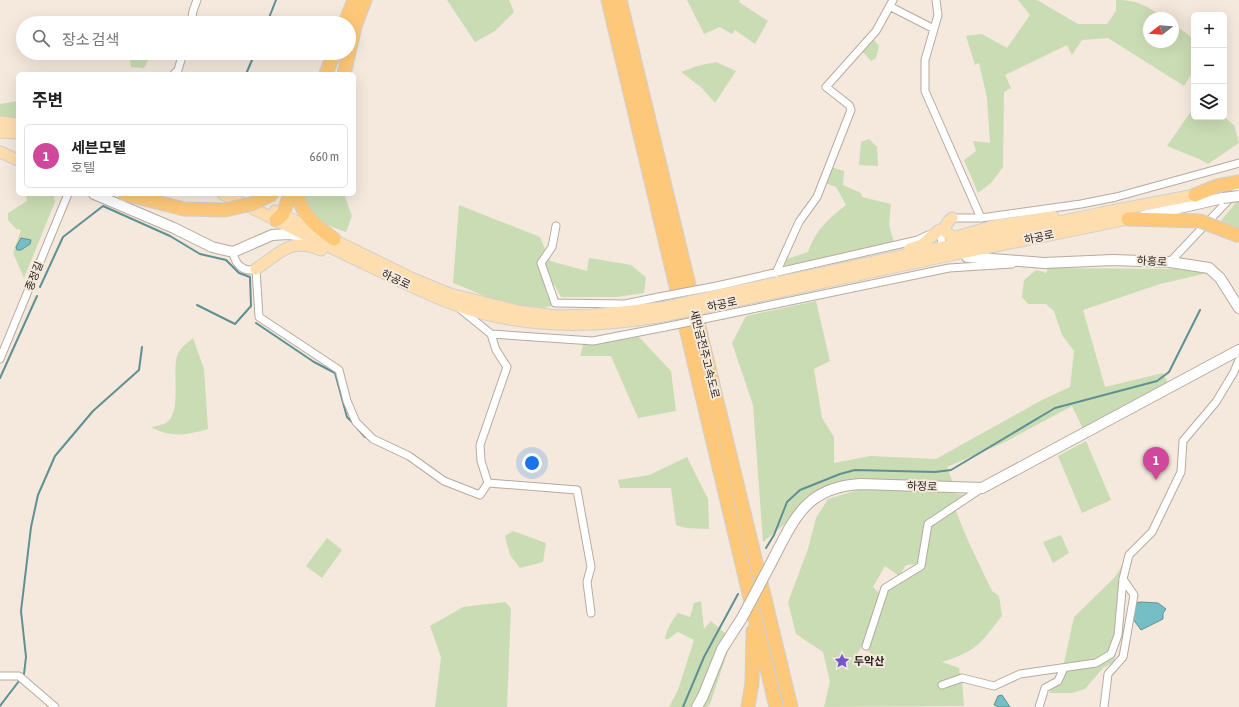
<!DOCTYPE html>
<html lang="ko">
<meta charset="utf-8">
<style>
:root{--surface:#fff;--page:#f2f2f2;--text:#222;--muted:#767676;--line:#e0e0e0;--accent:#0f766e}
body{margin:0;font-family:"Asap Condensed","Noto Sans KR",sans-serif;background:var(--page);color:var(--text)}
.controls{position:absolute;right:12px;top:12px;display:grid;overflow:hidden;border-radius:6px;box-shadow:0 4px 16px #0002}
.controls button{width:36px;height:36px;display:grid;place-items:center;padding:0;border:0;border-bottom:1px solid var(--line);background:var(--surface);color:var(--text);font:20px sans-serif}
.compass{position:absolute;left:1143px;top:12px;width:36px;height:36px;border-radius:50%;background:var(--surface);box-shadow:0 4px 16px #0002;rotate:253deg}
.you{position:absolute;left:532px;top:463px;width:14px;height:14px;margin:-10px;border:3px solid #fff;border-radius:50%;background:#1a73e8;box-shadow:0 0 0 6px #1a73e833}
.badge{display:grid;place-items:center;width:26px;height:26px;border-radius:50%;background:var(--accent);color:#fff;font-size:13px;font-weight:700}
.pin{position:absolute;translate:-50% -33px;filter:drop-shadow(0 1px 2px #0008)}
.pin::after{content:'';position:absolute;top:21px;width:14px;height:12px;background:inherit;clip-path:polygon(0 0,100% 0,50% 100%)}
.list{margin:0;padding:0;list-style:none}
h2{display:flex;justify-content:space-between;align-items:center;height:52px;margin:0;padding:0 16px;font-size:17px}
h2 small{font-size:13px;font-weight:400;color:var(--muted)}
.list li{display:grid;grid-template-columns:26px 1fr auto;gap:12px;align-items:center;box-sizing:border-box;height:64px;margin:0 8px 8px;padding:0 8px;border:1px solid var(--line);border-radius:6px}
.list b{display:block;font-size:15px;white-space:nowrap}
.list p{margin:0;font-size:13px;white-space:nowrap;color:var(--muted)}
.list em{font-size:13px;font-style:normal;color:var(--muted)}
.icon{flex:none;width:22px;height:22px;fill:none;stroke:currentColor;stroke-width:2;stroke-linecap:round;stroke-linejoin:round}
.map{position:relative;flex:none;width:1239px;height:707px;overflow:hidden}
.search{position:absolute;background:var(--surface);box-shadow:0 4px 16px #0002;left:16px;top:16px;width:340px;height:44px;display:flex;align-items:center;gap:10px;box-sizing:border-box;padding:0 14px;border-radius:22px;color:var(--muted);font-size:15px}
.panel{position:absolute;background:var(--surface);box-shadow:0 4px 16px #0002;left:16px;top:72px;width:340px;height:124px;border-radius:6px}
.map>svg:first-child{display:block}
.green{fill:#cadcb4}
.water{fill:#76bec6;stroke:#5f9094}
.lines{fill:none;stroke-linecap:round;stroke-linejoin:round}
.stream{stroke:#5f9094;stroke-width:2}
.street-casing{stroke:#b6ab9f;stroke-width:9}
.secondary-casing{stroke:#b6ab9f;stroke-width:12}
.primary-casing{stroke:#d0cfce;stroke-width:13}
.highway-casing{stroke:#d0cfce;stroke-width:15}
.street{stroke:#fff;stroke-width:7}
.secondary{stroke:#fff;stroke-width:10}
.primary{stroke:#fedeaf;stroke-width:11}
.highway{stroke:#fdc879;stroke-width:13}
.street-bridge-casing{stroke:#b6ab9f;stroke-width:9;stroke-linecap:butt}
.secondary-bridge-casing{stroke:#b6ab9f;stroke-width:12;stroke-linecap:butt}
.primary-bridge-casing{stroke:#d0cfce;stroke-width:13;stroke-linecap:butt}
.highway-bridge-casing{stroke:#d0cfce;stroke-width:15;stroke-linecap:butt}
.street-bridge{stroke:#fff;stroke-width:7}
.secondary-bridge{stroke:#fff;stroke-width:10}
.primary-bridge{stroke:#fedeaf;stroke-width:11}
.highway-bridge{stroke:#fdc879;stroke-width:13}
.labels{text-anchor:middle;stroke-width:4;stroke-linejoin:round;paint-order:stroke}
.street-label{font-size:11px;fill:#28241f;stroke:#f4e9dc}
.poi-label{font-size:11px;font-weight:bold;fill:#28241f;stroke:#f4e9dc;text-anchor:start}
</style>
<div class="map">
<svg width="1239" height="707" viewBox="0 0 1239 707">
<rect width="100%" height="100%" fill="#f4e9dc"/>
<path class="green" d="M447,0H509L514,12L495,31L475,42Z
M687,0H740L739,2L768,21L755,44L735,30L732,34L720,27L704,34Z
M1018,0H1037L1078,24H1107L1116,11V0C1138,0 1147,6 1165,18H1149V42H1173V24L1194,39V69L1184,86L1108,38L1082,40L1072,55L1067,45L1005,75L1011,88L1004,92L1003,167L992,182L978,193L964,160L976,151L973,141L990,143L987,98L979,63L975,65L966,36L982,34L1007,48L1030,15Z
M874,40L879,46L876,58L871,61L862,51Z
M129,53H152L144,68L131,67Z
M716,62L736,71L715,103L702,88L681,72L697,66Z
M18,101V120L0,119V104Z
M1194,107V117H1224L1234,125L1239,143L1208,164L1199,159L1167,146Z
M869,139L877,147L878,166L859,165L861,142Z
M830,167L844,171L843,185L861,193L862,197L891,204L889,224L894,243L784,268L787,259L808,252C816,230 827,220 846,205L836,187L825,183Z
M26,194H54L55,202L24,278L13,253L21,230L16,229L8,220V213L27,201Z
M302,194H344L352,216L346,232L327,225L307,209Z
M1237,201H1239V231L1221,221Z
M459,205L540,237L550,261L587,271L589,258L631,265L646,277L644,293L617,297H561L554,284L551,306C520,315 482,294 453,283Z
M1048,268L1177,269L1208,273L1160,284L1083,310L1105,387L1163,373L1168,383L1084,431L1072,406L1003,443L947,467L953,483L840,481L808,497L798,513L763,542L753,405L732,343L746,316L816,301L830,361L814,369L822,418L834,437V463L870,456L936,459L1042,400L1070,387L1074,351L1062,335L1054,311L1046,304H1028L1022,297L1024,280L1036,270L1046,273Z
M639,337L671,371L676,411L638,418L611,356H580L583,345Z
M193,338L204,369L208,429C188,435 171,438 151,427C156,426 162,425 166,423C182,414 172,372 177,356C179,349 187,343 193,338Z
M1086,441L1111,500L1082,513L1058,456Z
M687,457L708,499L709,529L686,528L676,525L671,488H620L618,480L649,475Z
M861,489H922L966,495L926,524L919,564L906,565L899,576L885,566L873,587L879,593L865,642L855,657L868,667L875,657L867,650L887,590L923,568L930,526L955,509L969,543L992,591L999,596L1002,616C980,644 977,651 942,662L959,668L960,675L947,680L938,685L945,689L953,684L962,681L964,706L824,707L830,682L823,652L796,634L788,602L808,549L816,518L828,499Z
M513,531L546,543L543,562L520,568L510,555L505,536Z
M1061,535L1069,553L1053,563L1043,542Z
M327,538L342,550L322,578L306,566Z
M1123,564L1126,593L1114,662L1103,668L1085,689L1072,693H1049L1065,675L1064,663L1074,617L1115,577Z
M701,601L704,629L711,621L732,639L710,704L707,707H669L678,690L694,640L678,632L668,639H665C667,629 672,620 678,613L690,617L694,603Z
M505,602L511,608L507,707H435L441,657L430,626L463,607Z"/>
<path class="water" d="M21,238L31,240L30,244L21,250H17L16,247Z
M1141,602L1158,603L1166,609L1163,613V619L1141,630L1133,619L1135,603Z
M1002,695L1010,707H999L994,705L998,696Z"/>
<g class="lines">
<path class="stream" d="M267,23L276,0
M246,74L255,53
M40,287L63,237L103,206L170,236L200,254L226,260L239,273L250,277L251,306L235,324L197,305
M256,323L314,362L335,373L347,417L354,424
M0,378L37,296
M357,428L365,437
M766,548L774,535L787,502L800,490L840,474L855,470L935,472L951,470L1055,408L1157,381L1169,372L1200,310
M24,674L26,657L21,611L31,527L38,495L55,456L93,411L139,370L142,347
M0,706L19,681
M683,707L704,657L738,594"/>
<defs>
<path id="street" d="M936,0L938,15L925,60V91L981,218
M891,7L934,29
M191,23L193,11L197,0
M174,74L178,70L183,53
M948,220L952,218H981L1081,204L1116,197L1239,163
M556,226L552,247L541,263L555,303L625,304L659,297
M939,230L944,251
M233,252C235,264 243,273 256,269L259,317L339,370L347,401L356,422L373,439L409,456L444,481L480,495L488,483L577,490L591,567L587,582L591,613
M1170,262L1239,189
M776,273L799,222L817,197L851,110L849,105L826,87L876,31L893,0
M717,286L918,240L928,235
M459,308L491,334L593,341L665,327
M723,315L949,268L1012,264
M0,359L68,194
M488,483L481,461L480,445L507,367L496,350L491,334
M866,646L885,588L921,566L928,524L982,488
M0,676H19L55,707
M942,685L962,678L994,686L1020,674L1096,663L1111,654L1118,635L1123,579L1129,555L1152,532L1181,472L1183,441L1216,402L1234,372L1239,360
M1039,707L1045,688L1058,681L1064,668
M1104,707L1108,674L1123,657L1134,595L1123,579"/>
<path id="secondary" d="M94,194L174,228L212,247L233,252L272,235L288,234L306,236
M1144,216L1223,198
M965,252L967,257L1044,263L1113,260L1170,262L1209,268L1220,278L1239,308
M769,567C793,522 803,487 861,484L982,488L1239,350
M697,707L703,696L722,649L742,618"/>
<path id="primary" d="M0,122L18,124
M0,132L18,133
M0,152L18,160
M223,194C271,217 317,241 365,264C395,278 424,294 456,305C521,329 595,328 663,316
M275,211L411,278L450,294L518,311L556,316L593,315L661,308
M952,218C943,225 943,235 956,237L994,226L1053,217
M910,249L922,245L939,230
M256,269C280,253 290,237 321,250
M720,295L1101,213L1195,195
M722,304L946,256L1128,219"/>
<path id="highway" d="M608,0L776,707
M620,0L791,707
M345,23L354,0
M355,26L365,0
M326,74L334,53
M344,74L357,18
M125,194L184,209L225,210
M297,194C303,216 316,226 334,239
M1195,195L1217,186L1239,182
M1128,219L1200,221
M276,220L283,214L290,194
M748,707L752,683L753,631"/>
</defs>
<use href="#street" class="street-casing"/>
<use href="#secondary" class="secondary-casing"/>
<use href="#primary" class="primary-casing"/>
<use href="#highway" class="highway-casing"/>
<use href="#street" class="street"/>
<use href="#secondary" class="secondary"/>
<use href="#primary" class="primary"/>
<use href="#highway" class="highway"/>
<defs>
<path id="street-bridge" d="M659,297L717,286
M665,327L723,315"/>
<path id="secondary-bridge" d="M1223,198L1239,196
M742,618L769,567"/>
<path id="primary-bridge" d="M661,308L720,295
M663,316L722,304"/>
<path id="highway-bridge" d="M225,210L251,204L273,194
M1200,221L1239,236"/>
</defs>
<use href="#street-bridge" class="street-bridge-casing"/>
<use href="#secondary-bridge" class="secondary-bridge-casing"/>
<use href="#primary-bridge" class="primary-bridge-casing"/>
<use href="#highway-bridge" class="highway-bridge-casing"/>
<use href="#street-bridge" class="street-bridge"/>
<use href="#secondary-bridge" class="secondary-bridge"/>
<use href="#primary-bridge" class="primary-bridge"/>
<use href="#highway-bridge" class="highway-bridge"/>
</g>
<defs>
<symbol id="sight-bare" viewBox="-9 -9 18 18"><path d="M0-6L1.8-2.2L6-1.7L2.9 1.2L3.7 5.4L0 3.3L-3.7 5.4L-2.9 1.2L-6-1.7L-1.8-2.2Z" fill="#7356d0" stroke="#f4e9dc" stroke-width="2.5" paint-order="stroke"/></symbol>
</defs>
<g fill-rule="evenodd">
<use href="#sight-bare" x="831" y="650" width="22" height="22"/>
</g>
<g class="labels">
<g class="street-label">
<text transform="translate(1039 237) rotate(-12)" y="4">하공로</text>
<text transform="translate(1152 261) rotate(3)" y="4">하흥로</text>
<text transform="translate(34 276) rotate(-68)" y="4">종정길</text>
<text transform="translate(396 279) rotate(25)" y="4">하공로</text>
<text transform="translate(722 304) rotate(-12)" y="4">하공로</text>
<text transform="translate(705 354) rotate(76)" y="4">새만금전주고속도로</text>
<text transform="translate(922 486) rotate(2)" y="4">하정로</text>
</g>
<g class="poi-label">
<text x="854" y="665">두악산</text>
</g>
</g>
</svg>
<div class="controls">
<button>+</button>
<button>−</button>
<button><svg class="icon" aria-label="layers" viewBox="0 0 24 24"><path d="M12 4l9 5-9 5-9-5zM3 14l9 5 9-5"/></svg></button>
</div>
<svg class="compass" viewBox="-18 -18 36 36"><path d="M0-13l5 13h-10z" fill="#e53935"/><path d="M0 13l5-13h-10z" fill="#767676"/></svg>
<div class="you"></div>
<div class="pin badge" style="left:1156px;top:480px;background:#d1479c">1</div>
<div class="search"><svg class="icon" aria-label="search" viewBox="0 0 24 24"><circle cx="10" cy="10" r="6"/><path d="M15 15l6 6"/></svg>장소 검색</div>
<section class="panel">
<h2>주변<small></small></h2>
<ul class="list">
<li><span class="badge" style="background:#d1479c">1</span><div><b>세븐모텔</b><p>호텔</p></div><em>660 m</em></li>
</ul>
</section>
</div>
